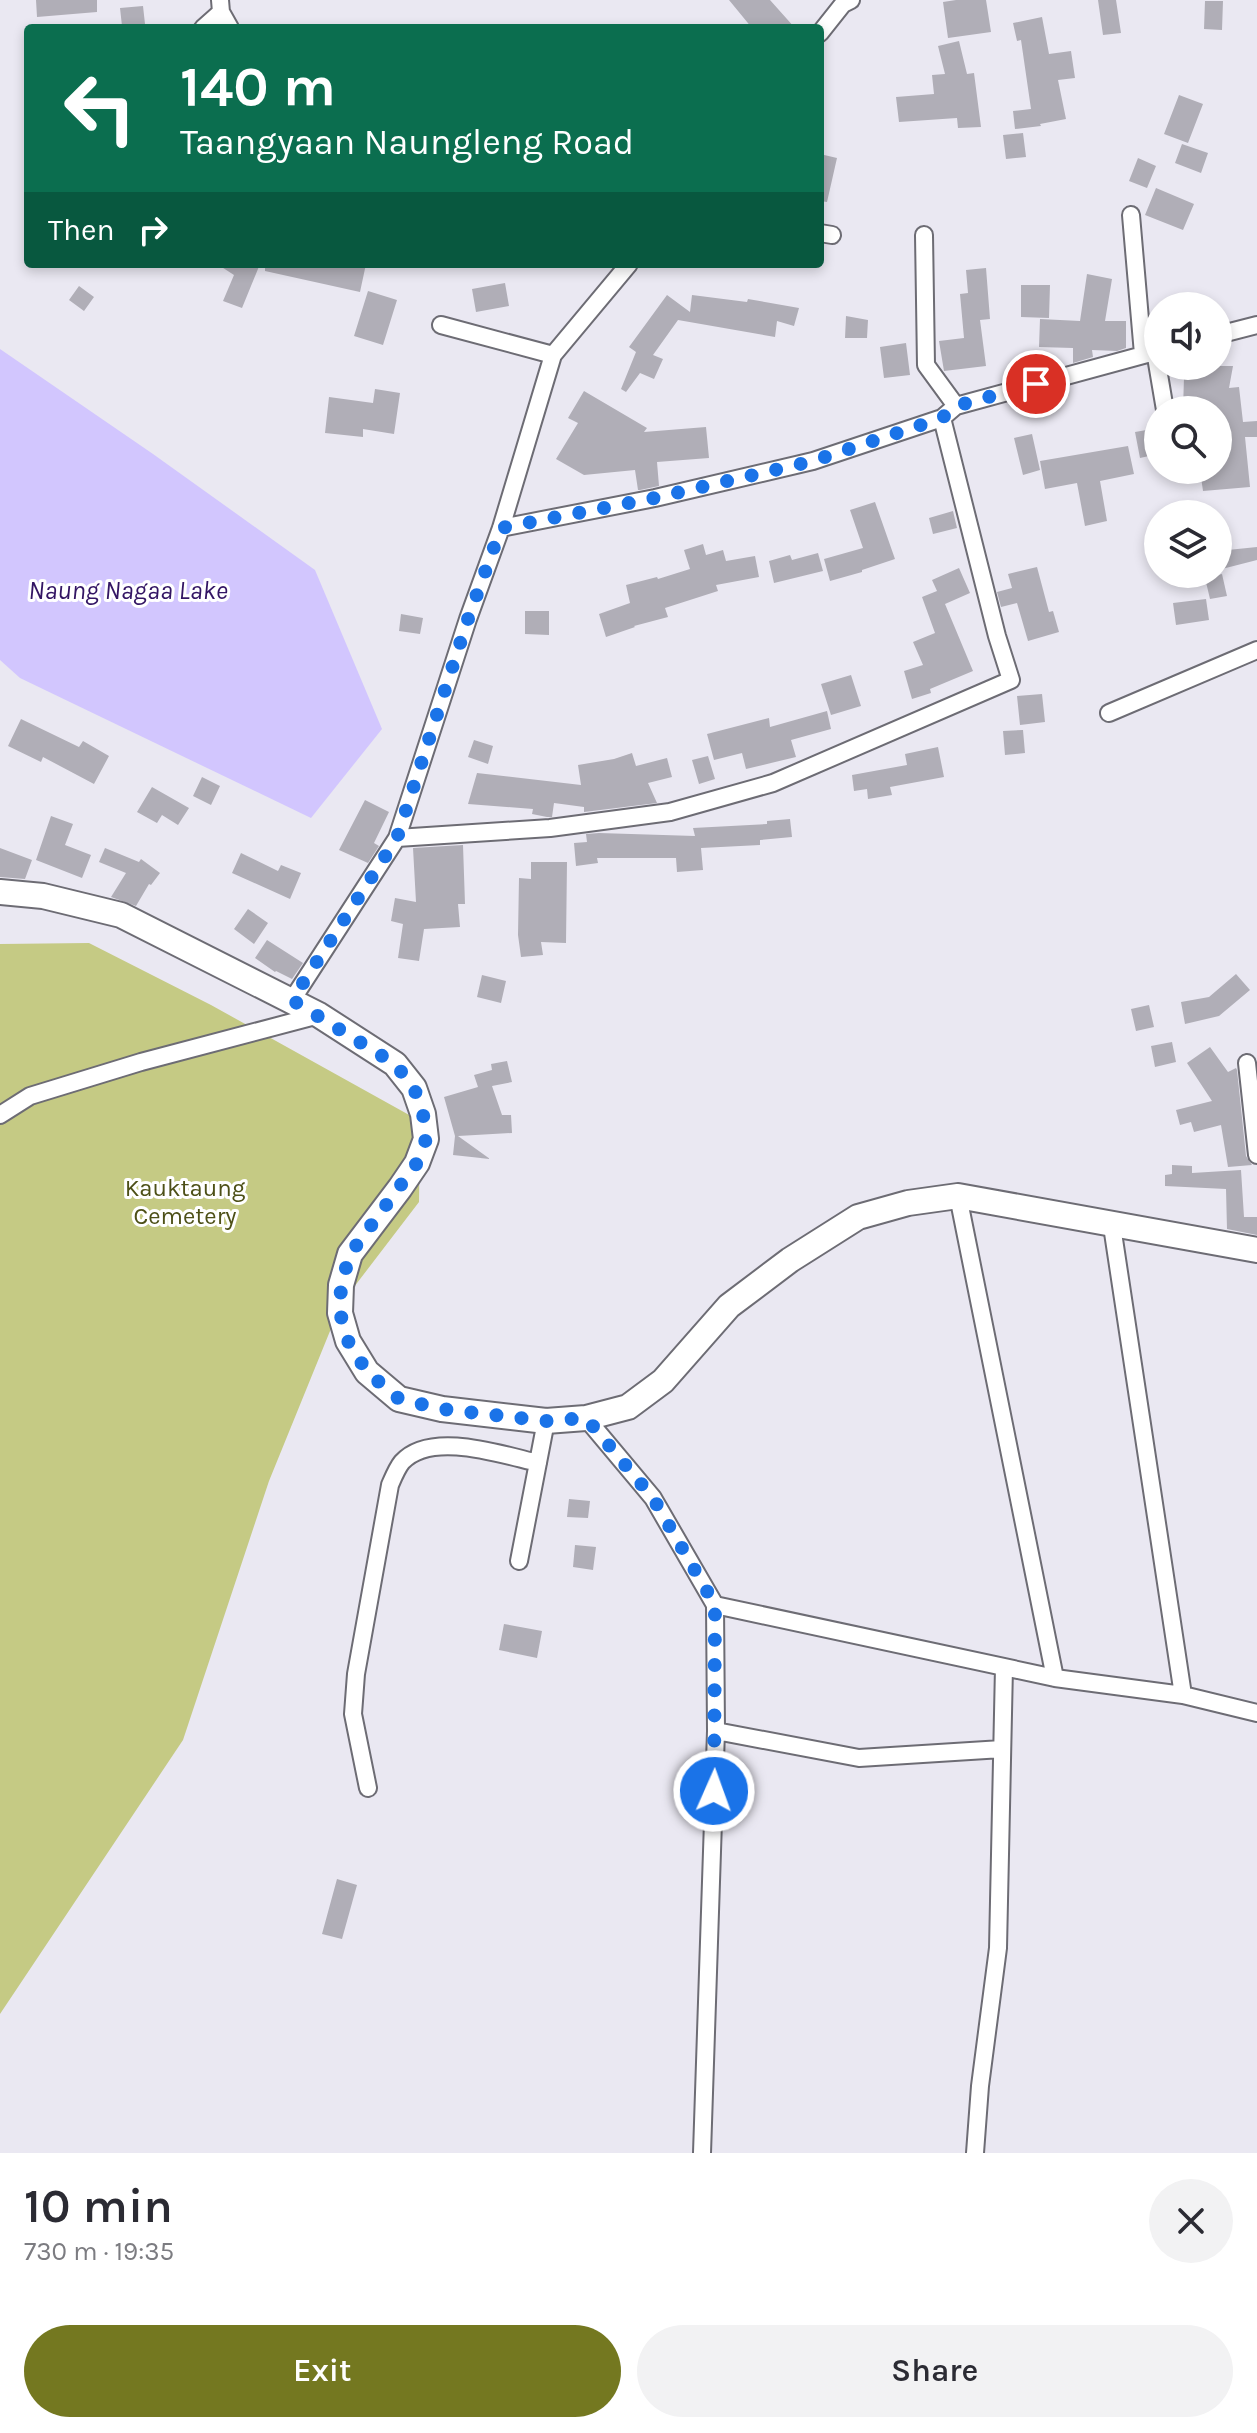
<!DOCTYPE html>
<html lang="en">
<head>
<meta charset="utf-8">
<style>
	:root { --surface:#fff; --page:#f2f2f3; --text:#2b2b33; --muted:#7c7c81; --accent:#747820 }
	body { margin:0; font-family:Karla,sans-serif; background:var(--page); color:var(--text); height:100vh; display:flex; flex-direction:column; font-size:30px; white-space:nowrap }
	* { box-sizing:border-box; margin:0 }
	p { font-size:26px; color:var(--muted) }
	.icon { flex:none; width:44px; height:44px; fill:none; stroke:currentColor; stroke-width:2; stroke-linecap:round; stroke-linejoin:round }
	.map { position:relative; height:2153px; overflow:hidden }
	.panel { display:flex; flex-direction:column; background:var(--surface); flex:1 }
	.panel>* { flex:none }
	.banner { position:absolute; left:24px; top:24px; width:800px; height:244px; border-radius:8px; box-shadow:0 4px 12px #0003; background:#0b6e4f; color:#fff; overflow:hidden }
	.tools { position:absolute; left:1144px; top:292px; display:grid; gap:16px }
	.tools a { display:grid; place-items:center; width:88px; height:88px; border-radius:50%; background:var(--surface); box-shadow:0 4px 12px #0003; font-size:40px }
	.pin { position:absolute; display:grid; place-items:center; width:68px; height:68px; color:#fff; margin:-34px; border:4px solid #fff; border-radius:50%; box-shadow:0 2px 8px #0007 }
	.me { position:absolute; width:88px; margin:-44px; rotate:2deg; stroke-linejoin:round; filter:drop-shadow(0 0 6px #0008) }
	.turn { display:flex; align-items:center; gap:28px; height:168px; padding:0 24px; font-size:36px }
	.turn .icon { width:104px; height:104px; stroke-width:2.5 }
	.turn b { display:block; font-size:56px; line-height:68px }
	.then { display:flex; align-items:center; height:76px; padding:0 24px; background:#0003; gap:16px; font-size:30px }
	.round { display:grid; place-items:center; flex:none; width:84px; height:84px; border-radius:42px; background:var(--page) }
	.headline { display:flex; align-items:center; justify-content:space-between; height:136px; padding:0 24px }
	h1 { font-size:48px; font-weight:600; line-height:60px }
	.button { display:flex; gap:16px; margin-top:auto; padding:16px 24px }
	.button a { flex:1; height:92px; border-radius:48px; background:var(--accent); color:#fff; font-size:32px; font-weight:600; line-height:92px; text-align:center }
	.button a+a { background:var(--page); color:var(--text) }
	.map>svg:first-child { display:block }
	.green { fill:#c5ca84 }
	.water { fill:#d2c6fe }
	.building { fill:#b0aeb7 }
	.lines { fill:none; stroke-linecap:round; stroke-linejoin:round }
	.street-casing { stroke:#6d6c74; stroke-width:20 }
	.secondary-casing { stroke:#6d6c74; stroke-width:28 }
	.street { stroke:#fff; stroke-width:16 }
	.secondary { stroke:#fff; stroke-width:24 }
	.route { stroke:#1a73e8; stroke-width:14; stroke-dasharray:0 25.2 }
	.labels { text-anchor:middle; stroke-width:6; stroke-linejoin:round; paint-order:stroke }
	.park-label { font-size:24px; fill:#4d5017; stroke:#fff }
	.water-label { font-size:26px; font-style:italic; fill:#331564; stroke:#fff }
</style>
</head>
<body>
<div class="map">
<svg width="1257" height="2153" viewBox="0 0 1257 2153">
	<rect width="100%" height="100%" fill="#eae8f2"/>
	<!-- green -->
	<path class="green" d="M 89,943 L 211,1005 L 420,1121 L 419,1202 L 341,1304 L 269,1481 L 183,1740 L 0,2014 L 0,944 Z"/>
	<!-- water -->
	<path class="water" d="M 0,349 L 153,454 L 315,570 L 382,729 L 311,818 L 20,678 L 0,660 Z"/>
	<!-- building -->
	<path class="building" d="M 36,0 L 97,0 L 97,12 L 37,17 Z
		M 729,0 L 770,0 L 795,28 L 752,28 Z
		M 956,0 L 986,0 L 991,32 L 948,38 L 943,2 Z
		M 1098,0 L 1116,0 L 1121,33 L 1103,35 Z
		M 1205,1 L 1223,1 L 1222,30 L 1204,29 Z
		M 143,6 L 145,24 L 122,26 L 120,8 Z
		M 1042,17 L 1049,54 L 1071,51 L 1075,78 L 1058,80 L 1066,119 L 1040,124 L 1041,126 L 1015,129 L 1013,111 L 1031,109 L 1021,40 L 1017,41 L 1013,23 Z
		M 959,41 L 967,74 L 974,73 L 981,127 L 958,128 L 957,118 L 899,122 L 896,97 L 934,94 L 932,75 L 945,74 L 938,46 Z
		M 1179,95 L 1203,104 L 1188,143 L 1164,134 Z
		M 1023,133 L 1026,157 L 1006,159 L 1003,135 Z
		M 1182,144 L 1208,153 L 1201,173 L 1175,163 Z
		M 820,154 L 837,158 L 827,202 L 820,201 Z
		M 1138,158 L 1156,166 L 1147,188 L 1129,181 Z
		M 1156,188 L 1194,204 L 1183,230 L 1145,215 Z
		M 217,264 L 260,264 L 242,308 L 223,301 L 234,275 Z
		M 265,264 L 366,264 L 360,292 L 265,271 Z
		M 986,268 L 990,319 L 980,320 L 986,366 L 944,371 L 939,341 L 964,338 L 960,294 L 968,293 L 966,270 Z
		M 1087,274 L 1112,279 L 1105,321 L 1126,321 L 1126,348 L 1117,351 L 1092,350 L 1093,357 L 1073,363 L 1073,348 L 1039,347 L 1040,319 L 1080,321 Z
		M 505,283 L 509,306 L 476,312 L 472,289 Z
		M 1021,285 L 1050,285 L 1049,318 L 1021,317 Z
		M 79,286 L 94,297 L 84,311 L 69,300 Z
		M 368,291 L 397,300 L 383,345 L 354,336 Z
		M 667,295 L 690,312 L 692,295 L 747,302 L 748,299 L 799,308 L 794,326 L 777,321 L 775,337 L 678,320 L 653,355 L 663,359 L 654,379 L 640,373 L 626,392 L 621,389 L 636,352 L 629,347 Z
		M 846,316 L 868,320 L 867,338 L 845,338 Z
		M 906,343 L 910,375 L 884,378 L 880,347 Z
		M 1201,366 L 1233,366 L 1229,388 L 1239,387 L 1243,422 L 1257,421 L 1257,437 L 1245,437 L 1250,487 L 1203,491 L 1200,470 L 1218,470 L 1218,410 L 1183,410 L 1184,377 L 1199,378 Z
		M 375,389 L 400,393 L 394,434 L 363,429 L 363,437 L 325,433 L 329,397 L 373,403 Z
		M 584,391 L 647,428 L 644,432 L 706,427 L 709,458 L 657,462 L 659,486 L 640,490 L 638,490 L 635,470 L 584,475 L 556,459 L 578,423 L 568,418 Z
		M 1158,428 L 1158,454 L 1140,458 L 1135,432 Z
		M 1032,434 L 1040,470 L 1023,475 L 1014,438 Z
		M 1128,446 L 1134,474 L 1100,481 L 1107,521 L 1085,526 L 1077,483 L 1045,489 L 1040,461 Z
		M 875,502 L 895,559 L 862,570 L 862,572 L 830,581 L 824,559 L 863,548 L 850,510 Z
		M 953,511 L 957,528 L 933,534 L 929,518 Z
		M 703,544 L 706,555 L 723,550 L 726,561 L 755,556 L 759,577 L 716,585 L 718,591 L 665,608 L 668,617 L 634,626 L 635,627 L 606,637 L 599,614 L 630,603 L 626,585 L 657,577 L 658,579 L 690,569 L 684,550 Z
		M 1257,547 L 1257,560 L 1218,570 L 1218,551 Z
		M 818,553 L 823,571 L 774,583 L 769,561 L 790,555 L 792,560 Z
		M 1037,567 L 1049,612 L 1053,611 L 1059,632 L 1028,641 L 1017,603 L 1001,607 L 997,592 L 1012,588 L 1008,574 Z
		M 959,568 L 970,593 L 945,604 L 973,671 L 930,689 L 931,693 L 912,699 L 904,671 L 923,665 L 913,642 L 935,633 L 922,597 L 937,591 L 932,580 Z
		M 1222,574 L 1227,596 L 1210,599 L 1205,578 Z
		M 1206,599 L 1209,620 L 1176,625 L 1173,603 Z
		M 525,611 L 549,611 L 549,635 L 525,634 Z
		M 401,614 L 423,618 L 420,634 L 399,631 Z
		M 851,675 L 861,706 L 831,715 L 821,684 Z
		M 1042,694 L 1045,722 L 1020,725 L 1017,696 Z
		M 827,711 L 831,729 L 791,740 L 796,757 L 746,769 L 742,753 L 714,760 L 707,734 L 769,718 L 770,727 Z
		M 21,719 L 79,747 L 83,741 L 109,756 L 94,784 L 43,757 L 41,762 L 8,746 Z
		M 1023,730 L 1025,753 L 1005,755 L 1003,731 Z
		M 474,740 L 493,746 L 488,764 L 468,757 Z
		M 938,747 L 944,777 L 890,787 L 892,795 L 868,799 L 867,789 L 854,791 L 852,775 L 907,765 L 905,754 Z
		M 632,753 L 636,766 L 667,758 L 672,777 L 648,783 L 657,803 L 584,812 L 584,807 L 554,803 L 552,817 L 547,817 L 532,814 L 533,809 L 468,804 L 477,773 L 581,785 L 578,765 L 614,759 Z
		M 708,756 L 715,779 L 699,784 L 692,760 Z
		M 202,777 L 220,786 L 211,805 L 193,796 Z
		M 152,787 L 189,808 L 178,825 L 162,815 L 157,823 L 137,812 Z
		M 365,800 L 389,812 L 374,843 L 379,846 L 368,863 L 339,850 Z
		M 51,816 L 73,824 L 65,845 L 91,855 L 82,878 L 36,860 Z
		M 790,819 L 792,837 L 760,840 L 760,845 L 701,848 L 703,870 L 677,872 L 676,858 L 597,858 L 598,863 L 576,866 L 574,843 L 587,842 L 586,834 L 599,833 L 695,836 L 693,828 L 767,824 L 767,821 Z
		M 463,845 L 465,904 L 458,904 L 460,927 L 424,929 L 419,961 L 398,958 L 403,924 L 391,921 L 395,898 L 416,902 L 413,848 Z
		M 0,848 L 32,860 L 25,879 L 0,877 Z
		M 105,848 L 139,862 L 141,859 L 160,873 L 151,885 L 149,884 L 136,906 L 111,897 L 126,873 L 99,862 Z
		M 241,853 L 278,871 L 281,865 L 301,873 L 290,899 L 232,873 Z
		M 531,862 L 567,862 L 566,943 L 541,942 L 543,955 L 521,957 L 518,935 L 519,878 L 531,879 Z
		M 248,909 L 268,923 L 254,944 L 234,929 Z
		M 267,940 L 303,963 L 292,979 L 276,971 L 275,972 L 255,958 Z
		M 1236,974 L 1250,990 L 1219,1016 L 1185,1024 L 1181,1002 L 1209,997 Z
		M 482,975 L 506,981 L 501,1003 L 477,997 Z
		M 1149,1005 L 1154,1027 L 1136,1031 L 1131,1009 Z
		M 1172,1042 L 1176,1062 L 1155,1067 L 1151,1046 Z
		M 1210,1047 L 1228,1072 L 1236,1068 L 1237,1070 L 1246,1156 L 1252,1165 L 1228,1167 L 1221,1125 L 1194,1132 L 1191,1122 L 1180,1125 L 1176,1110 L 1212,1101 L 1187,1063 Z
		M 507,1061 L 512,1082 L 492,1086 L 502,1115 L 511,1115 L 512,1133 L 458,1136 L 490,1159 L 453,1155 L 455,1136 L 444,1097 L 478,1087 L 474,1075 L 492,1070 L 491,1064 Z
		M 1172,1165 L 1192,1166 L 1192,1173 L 1241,1170 L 1244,1217 L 1257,1217 L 1257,1235 L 1227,1229 L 1226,1189 L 1165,1186 L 1165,1175 L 1172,1174 Z
		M 569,1499 L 590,1501 L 588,1518 L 567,1517 Z
		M 575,1545 L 596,1547 L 593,1570 L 573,1567 Z
		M 504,1624 L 542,1631 L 537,1658 L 499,1650 Z
		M 337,1879 L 357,1885 L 342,1939 L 322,1934 Z"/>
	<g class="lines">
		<!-- street casing -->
		<g class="street-casing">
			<path id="street" d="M 220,0 L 221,12 L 230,28
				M 203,28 L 221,12
				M 820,33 L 843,4 L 851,0
				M 1131,215 L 1143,354
				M 820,233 L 832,235
				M 924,235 L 926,365 L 956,406
				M 441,325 L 553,355
				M 1218,335 L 1257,325
				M 1155,351 L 1165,410
				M 501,528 L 655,498 L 813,461 L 942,418 L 956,406 L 1158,351
				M 1109,713 L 1257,650
				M 397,838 L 550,828 L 670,812 L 773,783 L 1011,680 L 997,636 L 942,418
				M 292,1000 L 397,838 L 468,619 L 501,528 L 553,355 L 629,264
				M 1247,1063 L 1257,1155
				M 0,1115 L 30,1096 L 141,1062 L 319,1015
				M 958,1196 L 1055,1678
				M 1112,1226 L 1183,1695
				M 586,1418 L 653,1498 L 715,1605 L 716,1731 L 702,2153
				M 519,1561 L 546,1421
				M 715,1605 L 1055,1678 L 1183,1695 L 1257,1713
				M 716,1731 L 859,1758 L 1002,1749
				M 368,1788 L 353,1714 L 356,1674 L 390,1485 C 393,1478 397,1468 402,1462 C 431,1430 503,1455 538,1463
				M 975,2153 L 980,2086 L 998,1948 L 1004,1667"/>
		</g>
		<!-- secondary casing -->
		<g class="secondary-casing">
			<path id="secondary" d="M 0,892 L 43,896 L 121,915 L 319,1015 L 395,1064 L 414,1088 L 423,1114 L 426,1139 L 417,1163 L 400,1188 L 350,1254 L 341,1285 L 340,1313 L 348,1341 L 367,1372 L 399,1399 L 442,1409 L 546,1421 L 586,1418 L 628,1407 L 663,1381 L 729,1306 L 790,1260 L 858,1217 L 908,1203 L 958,1196 L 1257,1250"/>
		</g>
		<!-- street -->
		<use href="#street" class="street"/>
		<!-- secondary -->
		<use href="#secondary" class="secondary"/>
	</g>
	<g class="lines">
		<!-- route -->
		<path class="route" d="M 714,1791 L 715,1605 L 653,1498 L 586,1418 L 546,1421 L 442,1409 L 399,1399 L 367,1372 L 348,1341 L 340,1313 L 341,1285 L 350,1254 L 417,1163 L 426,1139 L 423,1114 L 414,1088 L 395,1064 L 292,1000 L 397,838 L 468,619 L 501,528 L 655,498 L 813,461 L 942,418 L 956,406 L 1036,384"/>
	</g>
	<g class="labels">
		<!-- park labels -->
		<g class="park-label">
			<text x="185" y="1196">Kauktaung<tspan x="185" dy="28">Cemetery</tspan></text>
		</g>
		<!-- water labels -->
		<g class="water-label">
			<text x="128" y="599">Naung Nagaa Lake</text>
		</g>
	</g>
</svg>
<div class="tools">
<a><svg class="icon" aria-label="sound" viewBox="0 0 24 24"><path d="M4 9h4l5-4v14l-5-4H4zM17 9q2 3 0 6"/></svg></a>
<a><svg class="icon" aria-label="search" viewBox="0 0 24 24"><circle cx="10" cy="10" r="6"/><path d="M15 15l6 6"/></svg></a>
<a><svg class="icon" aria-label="layers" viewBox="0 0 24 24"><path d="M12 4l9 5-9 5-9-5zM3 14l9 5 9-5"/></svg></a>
</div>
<div class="pin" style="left:1036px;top:384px;background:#d93025"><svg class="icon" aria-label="arrive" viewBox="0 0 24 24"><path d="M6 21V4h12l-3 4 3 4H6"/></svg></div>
<svg class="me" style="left:714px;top:1791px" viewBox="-20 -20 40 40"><circle r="17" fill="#1a73e8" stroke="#fff" stroke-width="3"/><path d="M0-11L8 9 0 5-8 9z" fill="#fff"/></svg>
<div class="banner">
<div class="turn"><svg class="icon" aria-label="left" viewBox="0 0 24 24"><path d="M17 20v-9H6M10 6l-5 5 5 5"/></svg><div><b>140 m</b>Taangyaan Naungleng Road</div></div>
<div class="then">Then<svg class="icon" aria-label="right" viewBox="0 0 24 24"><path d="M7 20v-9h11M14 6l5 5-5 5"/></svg></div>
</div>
</div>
<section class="panel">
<div class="headline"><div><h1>10 min</h1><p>730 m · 19:35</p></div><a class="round"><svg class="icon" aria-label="close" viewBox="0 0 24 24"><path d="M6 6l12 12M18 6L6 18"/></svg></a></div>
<div class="button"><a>Exit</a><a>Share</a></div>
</section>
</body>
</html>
